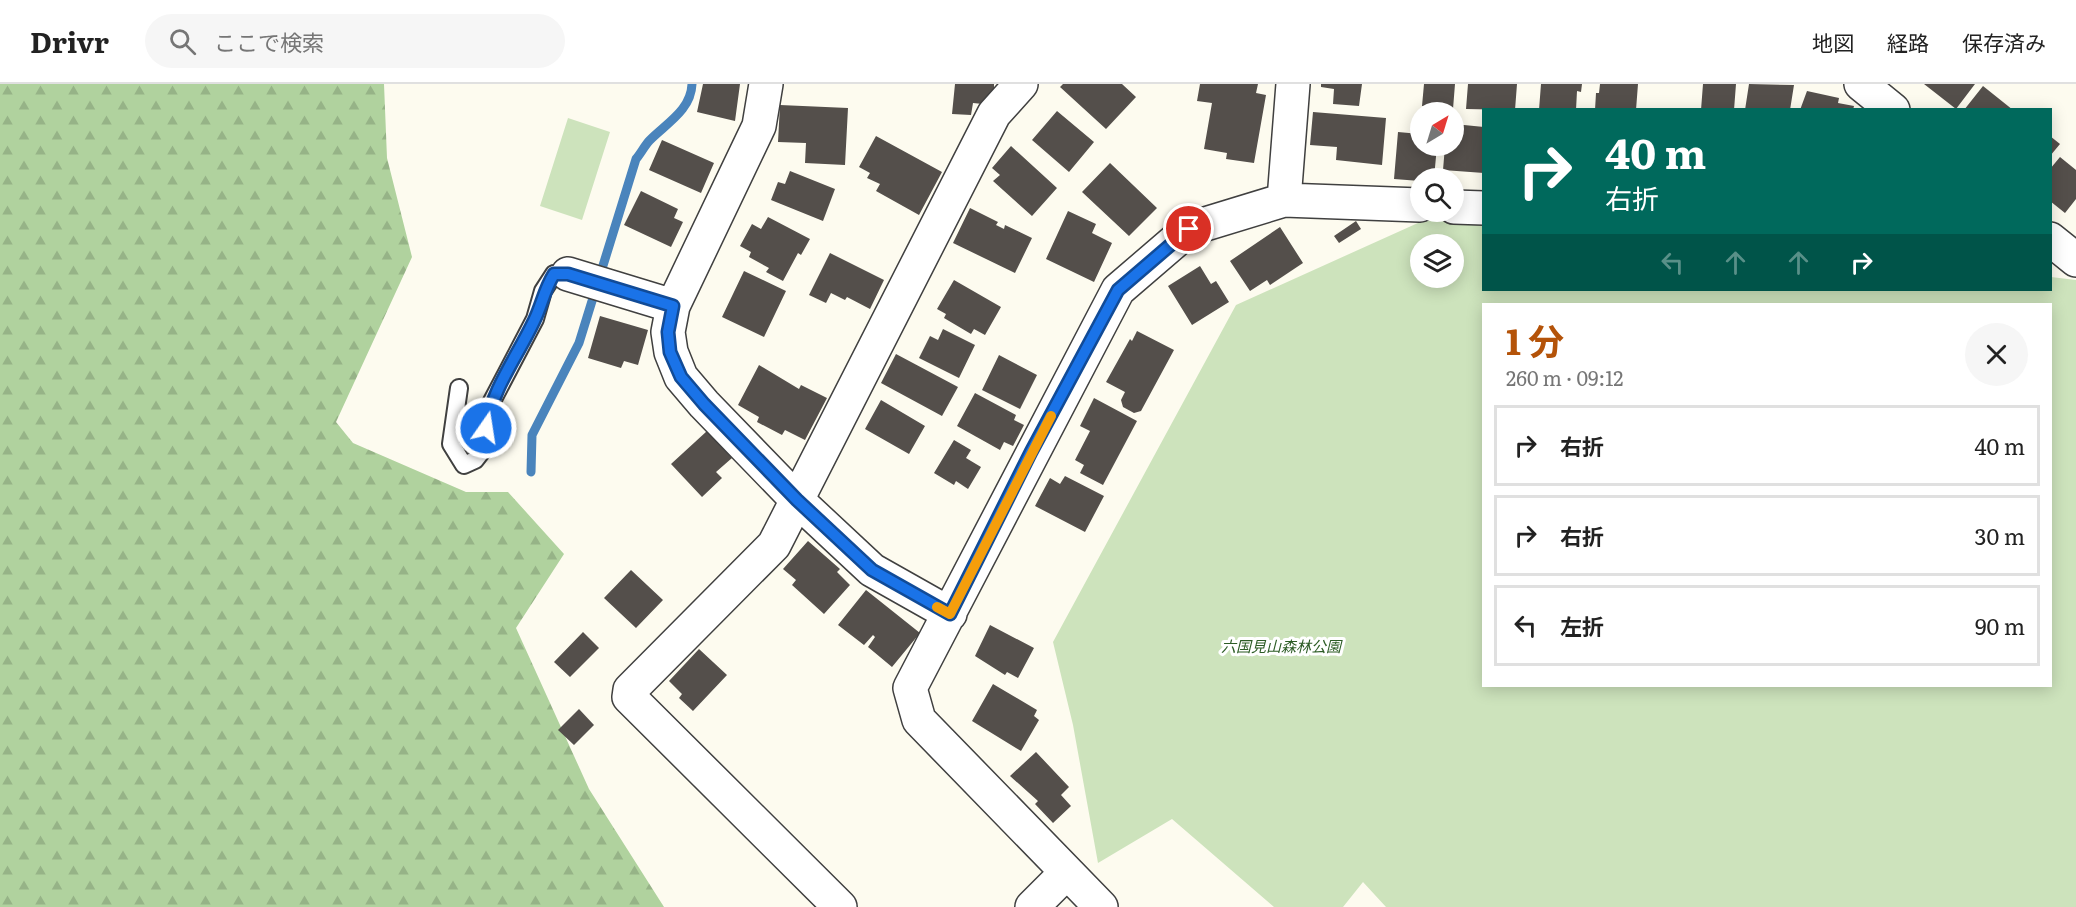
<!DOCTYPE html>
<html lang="ja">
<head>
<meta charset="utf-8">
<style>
	:root { --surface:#fff; --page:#f6f6f6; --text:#222; --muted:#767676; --line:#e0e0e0; --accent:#b45309 }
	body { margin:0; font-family:Literata,"Noto Sans JP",serif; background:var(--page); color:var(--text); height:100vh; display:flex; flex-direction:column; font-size:22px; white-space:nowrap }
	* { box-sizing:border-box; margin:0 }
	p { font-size:20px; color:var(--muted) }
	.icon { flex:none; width:33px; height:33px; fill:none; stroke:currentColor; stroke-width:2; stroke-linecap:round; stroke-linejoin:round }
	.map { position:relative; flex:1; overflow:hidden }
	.panel { position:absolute; left:1482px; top:219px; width:570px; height:384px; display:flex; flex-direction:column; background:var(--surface); border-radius:0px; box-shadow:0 3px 15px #0003 }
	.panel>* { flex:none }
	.banner { position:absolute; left:1482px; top:24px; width:570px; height:183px; border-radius:0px; box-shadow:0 3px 15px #0003; background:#00695c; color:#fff; overflow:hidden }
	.needle { width:39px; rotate:38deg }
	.buttons { position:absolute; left:1410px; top:18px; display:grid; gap:12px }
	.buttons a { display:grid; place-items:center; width:54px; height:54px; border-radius:50%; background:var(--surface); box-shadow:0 3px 15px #0003; font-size:30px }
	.pin { position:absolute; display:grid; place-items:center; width:51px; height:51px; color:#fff; margin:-26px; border:3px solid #fff; border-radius:50%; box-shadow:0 2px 6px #0007 }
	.me { position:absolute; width:66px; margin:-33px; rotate:13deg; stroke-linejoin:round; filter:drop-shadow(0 0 4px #0008) }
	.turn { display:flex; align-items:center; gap:21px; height:126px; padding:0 24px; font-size:27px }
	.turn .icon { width:78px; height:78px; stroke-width:2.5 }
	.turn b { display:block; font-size:42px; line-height:51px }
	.lanes { display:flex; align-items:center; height:57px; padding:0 24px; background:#0003; justify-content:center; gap:30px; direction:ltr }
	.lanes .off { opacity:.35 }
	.round { display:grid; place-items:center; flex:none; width:63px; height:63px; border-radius:32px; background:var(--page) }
	.headline { display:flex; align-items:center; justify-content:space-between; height:102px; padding:0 24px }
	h1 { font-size:36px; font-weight:700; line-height:45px; color:var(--accent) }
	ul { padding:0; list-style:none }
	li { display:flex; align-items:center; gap:18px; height:81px; margin:0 12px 9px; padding:0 12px; border:3px solid var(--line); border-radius:0px }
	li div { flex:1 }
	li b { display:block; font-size:22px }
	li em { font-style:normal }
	header { display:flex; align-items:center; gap:36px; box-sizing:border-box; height:84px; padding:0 30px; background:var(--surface); border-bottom:2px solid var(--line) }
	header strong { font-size:28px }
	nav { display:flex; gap:33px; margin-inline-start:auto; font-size:21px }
	.search { width:420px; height:54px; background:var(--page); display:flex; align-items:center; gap:15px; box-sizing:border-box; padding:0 21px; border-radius:33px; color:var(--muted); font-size:22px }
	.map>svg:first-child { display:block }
	.forest { fill:url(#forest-firs) }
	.park { fill:#cde3bc; fill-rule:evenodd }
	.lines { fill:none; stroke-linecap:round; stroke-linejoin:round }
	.stream { stroke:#4a84bc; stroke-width:9 }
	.building { fill:#544f4b }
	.service-casing { stroke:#404040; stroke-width:20 }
	.minor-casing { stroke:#404040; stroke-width:36 }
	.service { stroke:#fff; stroke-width:16 }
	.minor { stroke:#fff; stroke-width:33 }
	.route-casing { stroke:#114b97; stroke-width:15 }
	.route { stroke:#1a73e8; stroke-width:10 }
	.slow { stroke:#f59e0b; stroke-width:10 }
	.labels { text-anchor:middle; stroke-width:6; stroke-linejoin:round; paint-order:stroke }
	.park-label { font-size:15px; font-style:italic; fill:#2c5c25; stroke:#fff }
</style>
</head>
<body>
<header>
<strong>Drivr</strong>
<div class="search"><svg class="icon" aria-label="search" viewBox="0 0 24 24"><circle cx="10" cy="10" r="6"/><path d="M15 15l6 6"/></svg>ここで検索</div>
<nav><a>地図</a><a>経路</a><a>保存済み</a></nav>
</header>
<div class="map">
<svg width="2076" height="823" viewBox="0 0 2076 823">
	<defs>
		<pattern id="forest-firs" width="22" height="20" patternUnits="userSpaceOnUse" patternTransform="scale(1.5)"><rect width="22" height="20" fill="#b0d29e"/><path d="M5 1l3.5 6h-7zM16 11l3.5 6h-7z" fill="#96b387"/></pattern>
	</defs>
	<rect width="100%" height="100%" fill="#fdfbef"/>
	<!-- forest -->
	<path class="forest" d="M 0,0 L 384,0 L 387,74 L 412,173 L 336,338 L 353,359 L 466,408 L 508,408 L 564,470 L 516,544 L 589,705 L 664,823 L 0,823 Z"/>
	<!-- park -->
	<path class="park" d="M 568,34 L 610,48 L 582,136 L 540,122 Z
		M 1429,134 L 1483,140 L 1484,206 L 2050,206 L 2051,193 L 2076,196 L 2076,823 L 1386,823 L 1363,798 L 1343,823 L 1274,823 L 1172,735 L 1098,779 L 1073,641 L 1053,558 L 1236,221 ZM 1420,160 L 1454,160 L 1454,194 L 1420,194 ZM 1484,220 L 2050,220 L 2050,602 L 1484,602 Z"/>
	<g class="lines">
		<!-- stream -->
		<path class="stream" d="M 531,388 L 532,351 L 579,259 L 636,75 C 641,69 645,61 650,56 C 667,39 691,26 692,0"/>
	</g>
	<!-- building -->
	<path class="building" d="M 703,0 L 740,0 L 735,37 L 697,28 Z
		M 955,0 L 994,0 L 994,6 L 983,20 L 973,19 L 971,31 L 952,30 Z
		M 1063,0 L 1122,0 L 1136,13 L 1106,45 L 1060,3 Z
		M 1200,0 L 1258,0 L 1256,9 L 1266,11 L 1254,79 L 1226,75 L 1227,69 L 1204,65 L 1212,19 L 1197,17 Z
		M 1321,0 L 1362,0 L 1359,22 L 1333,20 L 1334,5 L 1321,3 Z
		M 1424,0 L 1455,0 L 1453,25 L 1422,22 Z
		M 1468,0 L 1517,0 L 1515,26 L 1466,25 Z
		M 1541,0 L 1582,0 L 1581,8 L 1577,7 L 1576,26 L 1539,26 Z
		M 1600,0 L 1638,0 L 1636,26 L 1595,26 L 1596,9 L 1599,9 Z
		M 1703,0 L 1736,0 L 1734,26 L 1701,26 Z
		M 1749,0 L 1794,1 L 1790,26 L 1745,26 Z
		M 1924,0 L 1975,0 L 1956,25 Z
		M 1983,2 L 2013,26 L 1964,26 Z
		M 1807,7 L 1839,14 L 1838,19 L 1854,22 L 1853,26 L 1800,26 Z
		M 780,21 L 848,24 L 845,81 L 805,79 L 806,59 L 778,58 Z
		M 1057,27 L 1094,58 L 1069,88 L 1032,56 Z
		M 1313,28 L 1386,34 L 1382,81 L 1336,76 L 1337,63 L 1310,61 Z
		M 1454,40 L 1484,43 L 1484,89 L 1443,86 L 1445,62 L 1454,62 Z
		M 1398,48 L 1420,50 L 1420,62 L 1437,62 L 1434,94 L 1420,94 L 1420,97 L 1394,95 Z
		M 876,52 L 942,88 L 919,131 L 876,107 L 880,100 L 867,94 L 870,89 L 859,83 Z
		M 2050,52 L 2060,60 L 2050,72 Z
		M 662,56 L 714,79 L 701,109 L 649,86 Z
		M 1011,62 L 1057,104 L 1032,132 L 993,97 L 1000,91 L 992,84 Z
		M 2060,73 L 2076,86 L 2076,115 L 2065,129 L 2050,117 L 2050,85 Z
		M 1110,79 L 1157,124 L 1129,152 L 1082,108 Z
		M 790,87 L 835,105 L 823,137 L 771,116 L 778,98 L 785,100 Z
		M 641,107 L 678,125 L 674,134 L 683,138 L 671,163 L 624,141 Z
		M 970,124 L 998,138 L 996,141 L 1004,145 L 1005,141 L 1032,154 L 1015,189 L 953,159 Z
		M 1068,127 L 1096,140 L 1092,149 L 1112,159 L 1094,198 L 1046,175 Z
		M 768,133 L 810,155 L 801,171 L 798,169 L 783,197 L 766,188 L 769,184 L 749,173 L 751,168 L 740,162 L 752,140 L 761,145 Z
		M 1356,137 L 1361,145 L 1339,159 L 1334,152 Z
		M 1280,143 L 1303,179 L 1270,201 L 1267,196 L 1250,207 L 1230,177 Z
		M 830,169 L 884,196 L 870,225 L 847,213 L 845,216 L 831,209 L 826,219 L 809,211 Z
		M 1200,182 L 1211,200 L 1216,197 L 1229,218 L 1192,241 L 1168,202 Z
		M 744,187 L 786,207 L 764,253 L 722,233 Z
		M 954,196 L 1001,223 L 985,251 L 974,245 L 971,250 L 944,234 L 946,230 L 937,225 Z
		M 600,232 L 648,246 L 638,281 L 624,277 L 621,284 L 588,274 Z
		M 943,245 L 975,261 L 959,294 L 919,274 L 930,252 L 938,256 Z
		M 1137,247 L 1174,266 L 1141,327 L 1134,329 L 1123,323 L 1121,316 L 1125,308 L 1106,298 L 1130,255 L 1132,257 Z
		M 896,270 L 958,303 L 942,332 L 881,299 Z
		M 999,271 L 1037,291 L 1020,325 L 982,306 Z
		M 759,281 L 799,305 L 801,301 L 827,314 L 805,356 L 785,346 L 782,351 L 757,338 L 759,333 L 738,321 Z
		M 975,309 L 1016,331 L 1014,336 L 1024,341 L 1013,362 L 1004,358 L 1000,366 L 957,342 Z
		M 1094,314 L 1137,337 L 1103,401 L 1080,389 L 1084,381 L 1075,376 L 1090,347 L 1080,342 Z
		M 881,316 L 925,342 L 909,370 L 865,345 Z
		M 707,347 L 732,374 L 716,388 L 722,394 L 702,413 L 671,380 Z
		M 954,356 L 971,366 L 966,374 L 981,383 L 968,405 L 956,397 L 954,401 L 934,389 Z
		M 1065,392 L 1104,412 L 1085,448 L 1035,422 L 1050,394 L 1060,400 Z
		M 808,457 L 840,485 L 837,488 L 850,501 L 824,530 L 792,501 L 796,496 L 783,485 Z
		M 631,486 L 663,516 L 636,544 L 604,514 Z
		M 866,506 L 920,549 L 892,583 L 868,563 L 875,553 L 873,551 L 864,561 L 838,541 Z
		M 990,541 L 1034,564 L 1018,594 L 1007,588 L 1005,591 L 975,572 Z
		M 583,548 L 599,564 L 570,593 L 554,578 Z
		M 699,565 L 727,591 L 693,627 L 679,614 L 682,610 L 669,597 Z
		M 993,600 L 1037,626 L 1034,632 L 1039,636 L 1021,667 L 972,637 Z
		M 579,625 L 594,641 L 574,661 L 558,646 Z
		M 1036,668 L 1069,703 L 1061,711 L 1071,722 L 1053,739 L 1035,720 L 1038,717 L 1010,692 Z"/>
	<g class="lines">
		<!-- service casing -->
		<g class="service-casing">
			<path id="service" d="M 459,304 L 451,360 L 464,381 L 475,376 L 482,367 L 490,321 L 535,235 L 543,207 L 554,190 L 568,190"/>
		</g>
		<!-- minor casing -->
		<g class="minor-casing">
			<path id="minor" d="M 766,0 L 759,42 L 673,222 L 668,248 L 671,268 L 681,293 L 704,320 L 797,416 L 872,486 L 950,530
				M 1861,0 L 1893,26
				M 1284,116 L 1293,0
				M 1454,123 L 1484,124
				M 2050,155 L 2076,176
				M 568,190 L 673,222
				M 840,823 L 629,613 L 630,606 L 774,461 L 994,30 L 1021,0
				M 1032,823 L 1066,789
				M 1101,823 L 919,636 L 910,604 L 1118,206 L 1189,145 L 1284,116 L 1420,121"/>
		</g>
		<!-- service -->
		<use href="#service" class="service"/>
		<!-- minor -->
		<use href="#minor" class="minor"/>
	</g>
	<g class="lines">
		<!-- route casing -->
		<g class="route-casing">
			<path id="route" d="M 486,344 C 492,305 517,273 534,237 C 542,221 544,206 554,190 L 568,190 L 673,222 L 668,248 L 670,268 L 681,293 L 704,320 L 797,416 L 872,486 L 950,530 L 1031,368 L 1118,206 L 1189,145"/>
		</g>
		<!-- route -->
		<use href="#route" class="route"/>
		<!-- slow -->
		<path class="slow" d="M 937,523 L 950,530 L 1051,332"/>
	</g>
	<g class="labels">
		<!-- park labels -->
		<g class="park-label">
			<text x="1281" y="568">六国見山森林公園</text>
		</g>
	</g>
</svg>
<div class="buttons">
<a><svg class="needle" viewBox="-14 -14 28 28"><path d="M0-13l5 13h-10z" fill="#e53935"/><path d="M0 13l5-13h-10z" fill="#767676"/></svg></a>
<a><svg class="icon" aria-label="search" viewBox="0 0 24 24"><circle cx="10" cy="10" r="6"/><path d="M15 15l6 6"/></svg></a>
<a><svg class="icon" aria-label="layers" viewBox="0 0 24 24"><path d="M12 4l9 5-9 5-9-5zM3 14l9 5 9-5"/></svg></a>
</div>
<div class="pin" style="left:1189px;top:145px;background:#d93025"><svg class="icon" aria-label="arrive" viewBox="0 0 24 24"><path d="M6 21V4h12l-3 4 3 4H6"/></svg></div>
<svg class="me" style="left:486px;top:344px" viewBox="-20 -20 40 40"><circle r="17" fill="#1a73e8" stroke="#fff" stroke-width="3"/><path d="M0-11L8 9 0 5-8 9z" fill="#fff"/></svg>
<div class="banner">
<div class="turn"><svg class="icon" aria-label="right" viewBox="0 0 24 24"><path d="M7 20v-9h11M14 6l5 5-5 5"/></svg><div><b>40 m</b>右折</div></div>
<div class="lanes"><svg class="icon off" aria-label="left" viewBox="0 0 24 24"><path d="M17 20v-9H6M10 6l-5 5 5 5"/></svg><svg class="icon off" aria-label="ahead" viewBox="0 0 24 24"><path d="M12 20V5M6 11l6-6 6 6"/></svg><svg class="icon off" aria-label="ahead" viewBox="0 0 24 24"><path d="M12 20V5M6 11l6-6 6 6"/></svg><svg class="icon" aria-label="right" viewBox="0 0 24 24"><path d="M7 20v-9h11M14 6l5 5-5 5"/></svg></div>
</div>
<section class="panel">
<div class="headline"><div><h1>1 分</h1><p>260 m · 09:12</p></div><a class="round"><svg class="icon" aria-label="close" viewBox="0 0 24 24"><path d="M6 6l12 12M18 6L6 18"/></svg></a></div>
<ul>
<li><svg class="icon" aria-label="right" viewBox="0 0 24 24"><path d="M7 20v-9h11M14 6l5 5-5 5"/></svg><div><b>右折</b></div><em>40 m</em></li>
<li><svg class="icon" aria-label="right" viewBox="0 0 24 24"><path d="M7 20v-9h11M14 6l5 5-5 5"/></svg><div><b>右折</b></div><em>30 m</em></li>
<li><svg class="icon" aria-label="left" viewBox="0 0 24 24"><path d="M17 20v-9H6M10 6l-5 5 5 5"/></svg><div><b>左折</b></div><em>90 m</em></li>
</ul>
</section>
</div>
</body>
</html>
